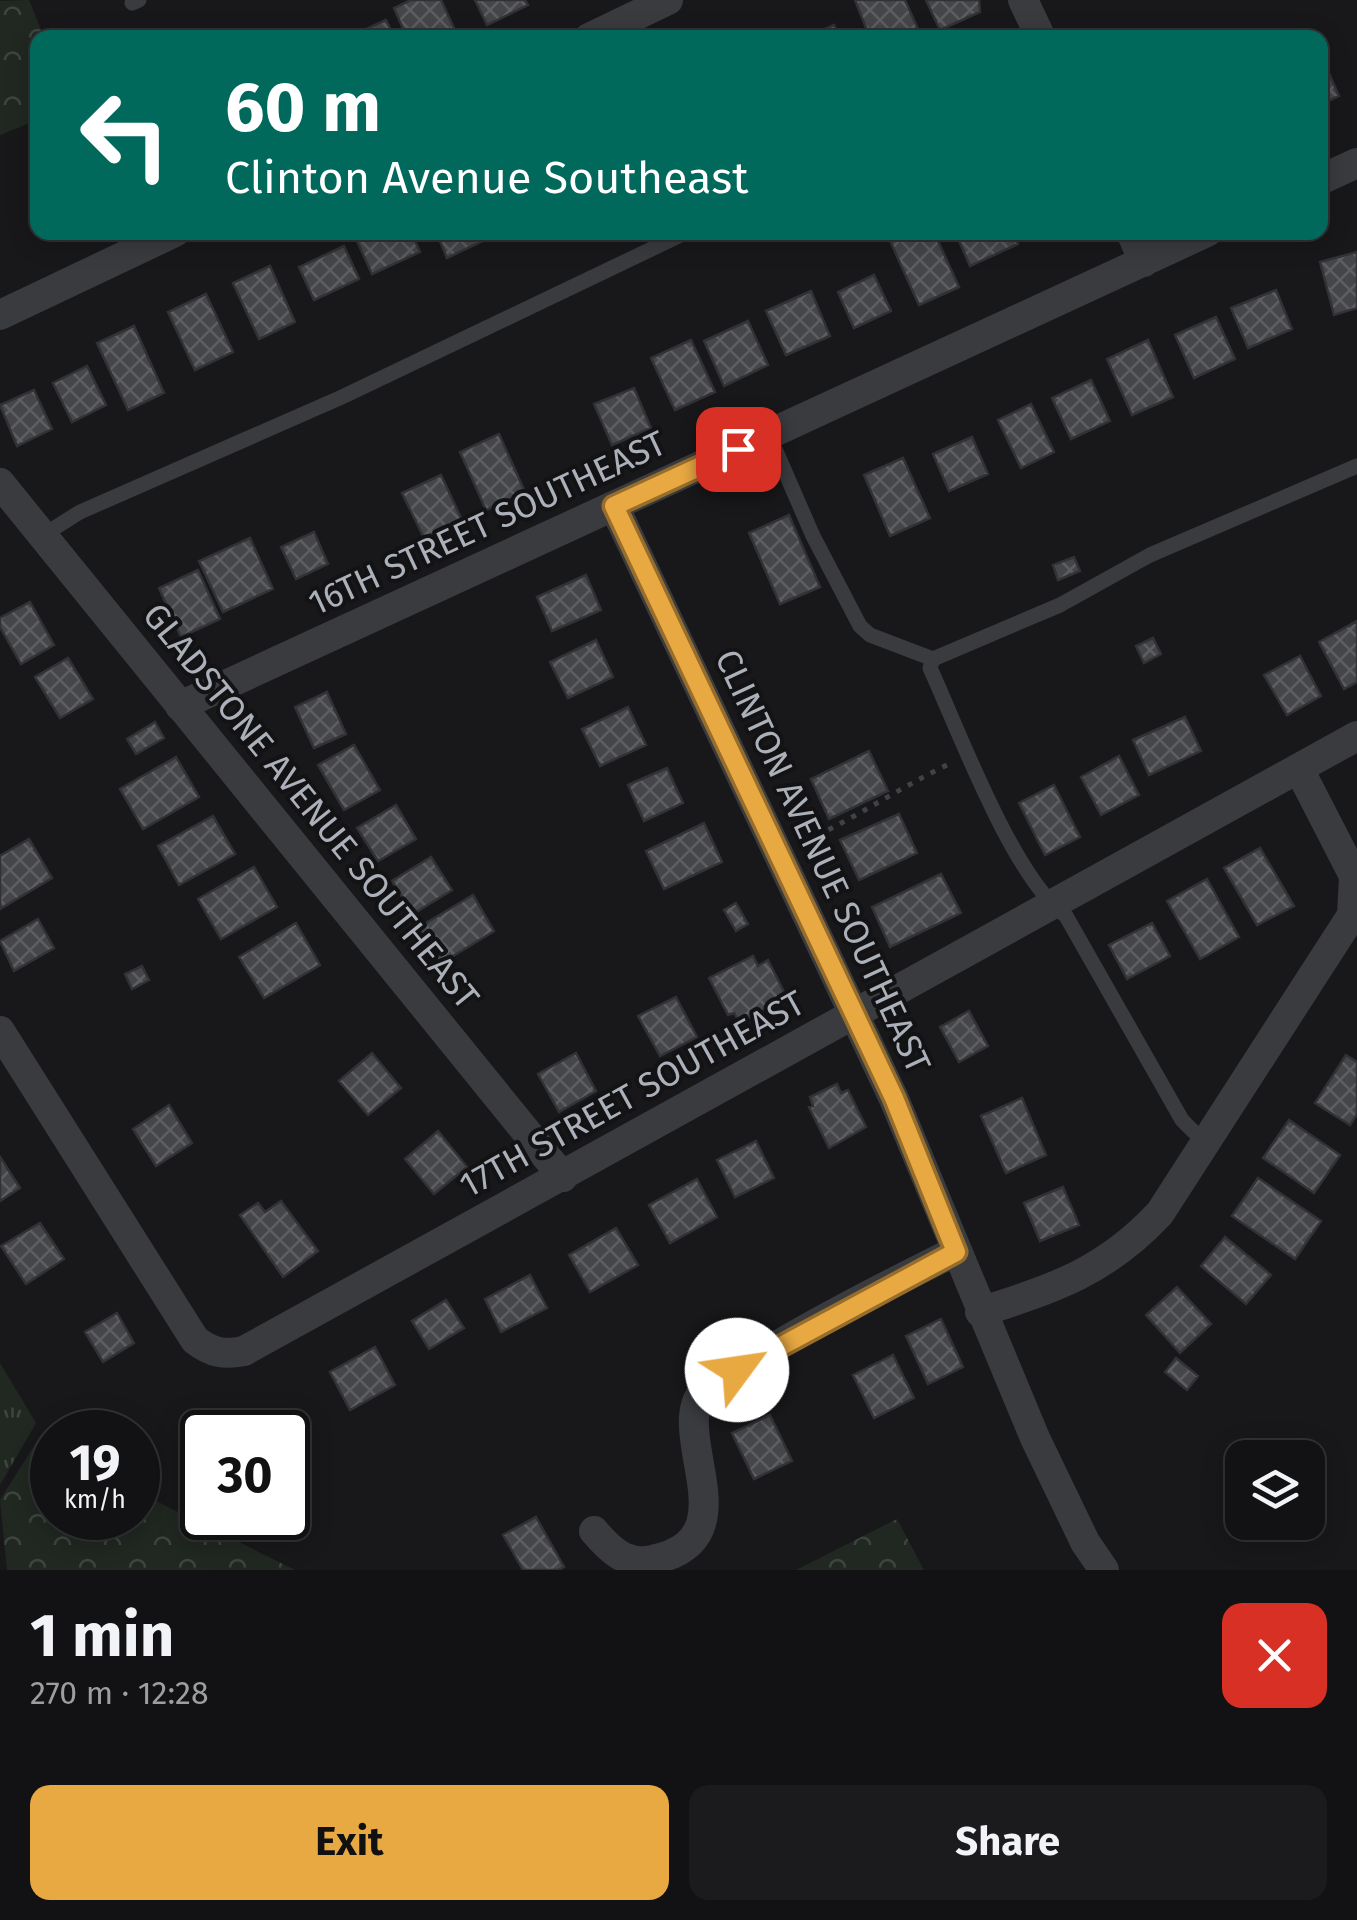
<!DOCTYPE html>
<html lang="en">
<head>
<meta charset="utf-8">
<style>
	:root { --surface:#121214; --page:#1b1b1d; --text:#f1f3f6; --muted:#9c9ea0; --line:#313234; --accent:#e8a842 }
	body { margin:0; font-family:"Fira Sans",sans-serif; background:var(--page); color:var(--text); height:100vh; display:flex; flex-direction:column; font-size:38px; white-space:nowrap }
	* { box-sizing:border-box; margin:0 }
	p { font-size:32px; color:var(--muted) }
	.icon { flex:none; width:55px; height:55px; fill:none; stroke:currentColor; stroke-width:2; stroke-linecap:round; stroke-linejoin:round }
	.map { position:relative; height:1570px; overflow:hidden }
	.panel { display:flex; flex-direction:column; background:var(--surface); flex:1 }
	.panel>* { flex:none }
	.banner { position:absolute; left:30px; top:30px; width:1298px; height:210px; border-radius:20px; box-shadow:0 5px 25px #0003,0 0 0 2px var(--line); background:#00695c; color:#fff; overflow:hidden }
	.fabs { position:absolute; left:1225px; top:1440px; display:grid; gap:20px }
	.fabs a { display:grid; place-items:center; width:100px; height:100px; border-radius:20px; background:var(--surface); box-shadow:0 5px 25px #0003,0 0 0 2px var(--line); font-size:50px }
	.speed { position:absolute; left:30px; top:1410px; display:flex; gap:20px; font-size:50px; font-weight:700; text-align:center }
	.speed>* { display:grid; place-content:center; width:130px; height:130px; border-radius:50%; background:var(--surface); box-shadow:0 5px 25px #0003,0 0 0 2px var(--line); line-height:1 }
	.speed small { font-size:25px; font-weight:400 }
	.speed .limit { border:5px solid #111; border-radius:15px; background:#fff; color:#111 }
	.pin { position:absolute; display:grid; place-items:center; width:85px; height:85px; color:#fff; margin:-42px; border-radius:20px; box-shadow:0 5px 15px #0006 }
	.me { position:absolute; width:110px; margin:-55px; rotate:59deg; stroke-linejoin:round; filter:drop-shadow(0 0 8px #0008) }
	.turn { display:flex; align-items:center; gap:35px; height:210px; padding:0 30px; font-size:45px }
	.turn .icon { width:130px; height:130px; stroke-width:2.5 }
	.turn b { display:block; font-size:70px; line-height:85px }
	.round { display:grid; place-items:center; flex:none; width:105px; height:105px; border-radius:20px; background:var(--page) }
	.head { display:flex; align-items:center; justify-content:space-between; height:170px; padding:0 30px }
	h1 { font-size:60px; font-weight:700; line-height:75px }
	.action { display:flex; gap:20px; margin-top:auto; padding:20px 30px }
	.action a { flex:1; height:115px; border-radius:20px; background:var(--accent); color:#111; font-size:40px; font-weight:700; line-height:115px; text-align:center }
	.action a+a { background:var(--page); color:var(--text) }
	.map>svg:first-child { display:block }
	.grass { fill:url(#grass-tufts) }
	.forest { fill:url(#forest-crowns) }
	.building { fill:url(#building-cross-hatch); stroke:#323236; stroke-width:2.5 }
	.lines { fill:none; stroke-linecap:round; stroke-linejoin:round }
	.path { stroke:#3f4246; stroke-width:5; stroke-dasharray:5 8; stroke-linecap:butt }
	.lane { stroke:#393b3f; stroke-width:15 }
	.street { stroke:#393b3f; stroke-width:30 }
	.route-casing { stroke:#976d2b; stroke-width:25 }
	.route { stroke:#e8a842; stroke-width:18 }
	.labels { text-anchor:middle; stroke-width:8; stroke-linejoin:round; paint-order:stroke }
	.street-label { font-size:35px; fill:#abb0b9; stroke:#131315 }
</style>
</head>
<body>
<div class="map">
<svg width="1357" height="1570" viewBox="0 0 1357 1570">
	<defs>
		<pattern id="grass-tufts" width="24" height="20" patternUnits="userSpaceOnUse" patternTransform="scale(2.5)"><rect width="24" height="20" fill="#202821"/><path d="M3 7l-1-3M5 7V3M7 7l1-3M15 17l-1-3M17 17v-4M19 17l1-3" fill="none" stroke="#3e453f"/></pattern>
		<pattern id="forest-crowns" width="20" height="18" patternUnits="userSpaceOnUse" patternTransform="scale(2.5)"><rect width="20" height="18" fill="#202821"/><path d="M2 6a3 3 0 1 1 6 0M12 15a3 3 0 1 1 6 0" fill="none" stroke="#3e453f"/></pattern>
		<pattern id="building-cross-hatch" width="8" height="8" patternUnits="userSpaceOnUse" patternTransform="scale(2.5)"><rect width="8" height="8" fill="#45464a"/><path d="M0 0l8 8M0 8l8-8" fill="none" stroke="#5d5e62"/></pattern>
	</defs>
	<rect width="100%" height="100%" fill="#18181a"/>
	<!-- grass -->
	<path class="grass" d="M 0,1363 L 36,1423 L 0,1485 Z"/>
	<!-- forest -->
	<path class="forest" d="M 29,0 L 44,37 L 38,38 L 37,120 L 0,135 L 0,1 Z
		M 42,1433 L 52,1440 L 52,1518 L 138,1518 L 138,1492 L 295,1570 L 7,1570 L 0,1500 Z
		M 897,1519 L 924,1570 L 796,1570 Z"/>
	<!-- building -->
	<path class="building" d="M 411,0 L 441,0 L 454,28 L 434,38 L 407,38 L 394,8 Z
		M 475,0 L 525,0 L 528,5 L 487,25 Z
		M 855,0 L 905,0 L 922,38 L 870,38 Z
		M 926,0 L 979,0 L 980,12 L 940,30 Z
		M 386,20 L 395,38 L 347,38 Z
		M 834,25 L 840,38 L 805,38 Z
		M 1320,53 L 1339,96 L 1320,105 Z
		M 374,232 L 411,232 L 420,252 L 372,274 L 357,241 Z
		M 436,232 L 483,232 L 487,239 L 447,258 Z
		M 886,232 L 934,232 L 959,287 L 919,305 Z
		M 955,232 L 1013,232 L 1018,244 L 970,266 Z
		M 344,246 L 359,279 L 314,300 L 299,267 Z
		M 1357,252 L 1357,308 L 1334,315 L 1320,262 Z
		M 270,266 L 295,322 L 259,339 L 233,283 Z
		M 874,275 L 891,311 L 854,328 L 838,292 Z
		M 1276,290 L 1292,329 L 1248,348 L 1231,308 Z
		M 811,291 L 830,336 L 786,355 L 766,311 Z
		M 206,294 L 233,352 L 195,370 L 168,312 Z
		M 1216,317 L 1235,359 L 1194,378 L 1175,335 Z
		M 748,321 L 768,365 L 724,386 L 704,341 Z
		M 134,326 L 164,393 L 128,410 L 97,343 Z
		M 691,340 L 715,392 L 675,410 L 651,358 Z
		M 1148,340 L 1173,397 L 1132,415 L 1107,359 Z
		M 87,366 L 106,405 L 72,422 L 53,383 Z
		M 1091,380 L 1110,421 L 1071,439 L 1052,398 Z
		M 634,388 L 651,428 L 612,445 L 594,404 Z
		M 34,390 L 52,429 L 17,446 L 0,405 Z
		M 1031,404 L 1054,452 L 1021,468 L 998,420 Z
		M 499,434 L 525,492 L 486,510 L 460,452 Z
		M 972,437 L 988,474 L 949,491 L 933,454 Z
		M 903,458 L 930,518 L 890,536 L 864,475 Z
		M 441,475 L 462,520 L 424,538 L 402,493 Z
		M 789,515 L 820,587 L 780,604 L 749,533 Z
		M 314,532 L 328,564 L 296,579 L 281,547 Z
		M 250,538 L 273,589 L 223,612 L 199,561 Z
		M 1074,557 L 1080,571 L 1058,580 L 1053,565 Z
		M 198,570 L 220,619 L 181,637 L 159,588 Z
		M 586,575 L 601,610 L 552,631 L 537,597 Z
		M 30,602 L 54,645 L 21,664 L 0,627 L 0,618 Z
		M 1357,621 L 1357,682 L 1344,689 L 1319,642 Z
		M 1153,638 L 1161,654 L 1144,663 L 1136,646 Z
		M 596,640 L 613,677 L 568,698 L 550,662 Z
		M 1300,656 L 1321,696 L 1287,715 L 1264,675 Z
		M 68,658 L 93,699 L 60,718 L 35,677 Z
		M 327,692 L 346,734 L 314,748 L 295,707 Z
		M 628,707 L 646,745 L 600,766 L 582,729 Z
		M 1185,717 L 1201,751 L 1149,775 L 1133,740 Z
		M 155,722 L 164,738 L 136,754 L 127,739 Z
		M 354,745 L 380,790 L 344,810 L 318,765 Z
		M 869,751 L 888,791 L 829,819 L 811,779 Z
		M 1119,756 L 1139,795 L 1101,815 L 1081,777 Z
		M 176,757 L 199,797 L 143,829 L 120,789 Z
		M 667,768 L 683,803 L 644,821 L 628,785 Z
		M 1054,785 L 1080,837 L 1045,855 L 1019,803 Z
		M 396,805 L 416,839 L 378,861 L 357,828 Z
		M 899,814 L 917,853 L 859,880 L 840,840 Z
		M 213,816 L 235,854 L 179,885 L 158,846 Z
		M 704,823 L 722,862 L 664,889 L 646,851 Z
		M 29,839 L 52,878 L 0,909 L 0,856 Z
		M 1260,848 L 1294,906 L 1257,925 L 1224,868 Z
		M 431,857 L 452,890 L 413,914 L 392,881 Z
		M 254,867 L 277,907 L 221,939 L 198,899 Z
		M 941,874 L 961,913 L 890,947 L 872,907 Z
		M 1207,879 L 1239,937 L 1200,959 L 1167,901 Z
		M 473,895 L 494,931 L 440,964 L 418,928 Z
		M 736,903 L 748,924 L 736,931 L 724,910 Z
		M 38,919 L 54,948 L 14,971 L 0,941 Z
		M 296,923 L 320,965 L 264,998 L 239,957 Z
		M 1152,923 L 1170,956 L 1127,979 L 1109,945 Z
		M 753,956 L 758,966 L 768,960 L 787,998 L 740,1023 L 734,1013 L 728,1015 L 709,978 Z
		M 142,966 L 149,980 L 132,989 L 125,974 Z
		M 676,997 L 697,1037 L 660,1056 L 638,1016 Z
		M 969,1011 L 988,1046 L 959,1062 L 940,1027 Z
		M 372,1053 L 401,1088 L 368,1115 L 339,1081 Z
		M 576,1053 L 596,1091 L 559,1112 L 538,1074 Z
		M 1346,1055 L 1357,1062 L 1357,1114 L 1350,1125 L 1315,1103 Z
		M 837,1084 L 841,1093 L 848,1090 L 866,1127 L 829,1148 L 809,1107 L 813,1106 L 810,1097 Z
		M 1022,1098 L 1046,1155 L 1006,1173 L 981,1116 Z
		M 169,1105 L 192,1143 L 156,1166 L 133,1129 Z
		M 1289,1120 L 1340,1155 L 1314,1193 L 1263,1158 Z
		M 438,1131 L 467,1167 L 434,1194 L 405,1159 Z
		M 756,1141 L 774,1178 L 735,1197 L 717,1160 Z
		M 0,1157 L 20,1188 L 0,1201 Z
		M 1258,1178 L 1321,1221 L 1295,1259 L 1232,1216 Z
		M 697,1179 L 717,1217 L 670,1243 L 649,1205 Z
		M 1063,1187 L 1079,1225 L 1040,1241 L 1024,1203 Z
		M 281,1201 L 318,1251 L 283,1277 L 240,1215 L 258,1203 L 265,1212 Z
		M 40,1223 L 64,1259 L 26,1284 L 1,1246 Z
		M 616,1228 L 638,1265 L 590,1292 L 569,1255 Z
		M 1225,1237 L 1271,1275 L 1246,1304 L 1201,1266 Z
		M 530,1275 L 547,1308 L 501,1332 L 485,1299 Z
		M 1177,1287 L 1211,1324 L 1180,1353 L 1146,1315 Z
		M 446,1300 L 464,1328 L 429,1349 L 412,1321 Z
		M 117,1313 L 134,1343 L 103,1362 L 85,1332 Z
		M 941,1319 L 963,1367 L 928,1384 L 906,1336 Z
		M 375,1347 L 395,1385 L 350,1410 L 330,1372 Z
		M 893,1355 L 914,1398 L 874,1418 L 853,1375 Z
		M 1176,1358 L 1198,1376 L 1187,1390 L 1165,1372 Z
		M 770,1415 L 792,1461 L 754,1479 L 732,1433 Z
		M 536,1517 L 564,1567 L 558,1570 L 523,1570 L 503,1535 Z"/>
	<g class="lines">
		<!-- path -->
		<path class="path" d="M 805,841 C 856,818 899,788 949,764"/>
		<!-- lane -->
		<path class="lane" d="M 132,3 L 139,0
			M 769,435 L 813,536 L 860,626 L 870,635 L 933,659
			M 42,536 L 80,512 L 342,397 L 687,232
			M 1205,1143 L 1182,1120 L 1066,916 C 1013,878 959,731 930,668 L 933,659 L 1060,605 L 1150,555 L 1357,466"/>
		<!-- street -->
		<path class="street" d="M 1023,0 L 1041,38
			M 589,38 L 668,0
			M 1320,180 L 1357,163
			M 1131,232 L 1144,262
			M 0,315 L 175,232
			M 0,483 L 563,1177
			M 614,506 L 894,1099 L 1035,1438 L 1085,1542 L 1104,1570
			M 180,706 L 1207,232
			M 0,1031 L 195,1340 C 212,1353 224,1355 244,1351 L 1357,736
			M 980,1312 C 1055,1288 1105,1272 1160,1213 L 1352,915 L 1354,876 L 1299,769
			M 594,1531 C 609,1549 626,1566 652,1560 C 758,1539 660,1426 708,1387 C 723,1375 743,1366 760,1356 C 824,1317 890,1284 956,1251"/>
	</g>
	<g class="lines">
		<!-- route casing -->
		<g class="route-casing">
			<path id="route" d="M 737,1370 L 956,1252 L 894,1098 L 614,506 L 738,449"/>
		</g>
		<!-- route -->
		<use href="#route" class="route"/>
	</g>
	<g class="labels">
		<!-- street labels -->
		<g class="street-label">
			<text transform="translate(487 523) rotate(-25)" y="12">16TH STREET SOUTHEAST</text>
			<text transform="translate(311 806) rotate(51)" y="12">GLADSTONE AVENUE SOUTHEAST</text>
			<text transform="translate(823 861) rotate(65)" y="12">CLINTON AVENUE SOUTHEAST</text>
			<text transform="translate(632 1094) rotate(-29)" y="12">17TH STREET SOUTHEAST</text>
		</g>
	</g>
</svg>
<div class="fabs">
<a><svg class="icon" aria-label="layers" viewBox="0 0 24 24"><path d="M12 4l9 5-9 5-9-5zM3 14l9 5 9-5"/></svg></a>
</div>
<div class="speed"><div>19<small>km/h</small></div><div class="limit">30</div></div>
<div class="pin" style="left:738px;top:449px;background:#d93025"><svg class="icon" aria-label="arrive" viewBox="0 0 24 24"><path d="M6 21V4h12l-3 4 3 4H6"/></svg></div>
<svg class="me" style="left:737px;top:1370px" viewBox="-20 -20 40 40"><circle r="19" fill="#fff"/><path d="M0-13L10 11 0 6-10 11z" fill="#e8a842"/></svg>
<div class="banner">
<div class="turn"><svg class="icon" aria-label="left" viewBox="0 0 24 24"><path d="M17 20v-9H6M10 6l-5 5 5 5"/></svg><div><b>60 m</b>Clinton Avenue Southeast</div></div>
</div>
</div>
<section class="panel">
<div class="head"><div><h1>1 min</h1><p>270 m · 12:28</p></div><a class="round" style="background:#d93025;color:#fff"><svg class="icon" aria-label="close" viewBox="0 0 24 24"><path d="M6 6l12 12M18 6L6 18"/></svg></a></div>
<div class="action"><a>Exit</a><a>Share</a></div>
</section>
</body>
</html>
